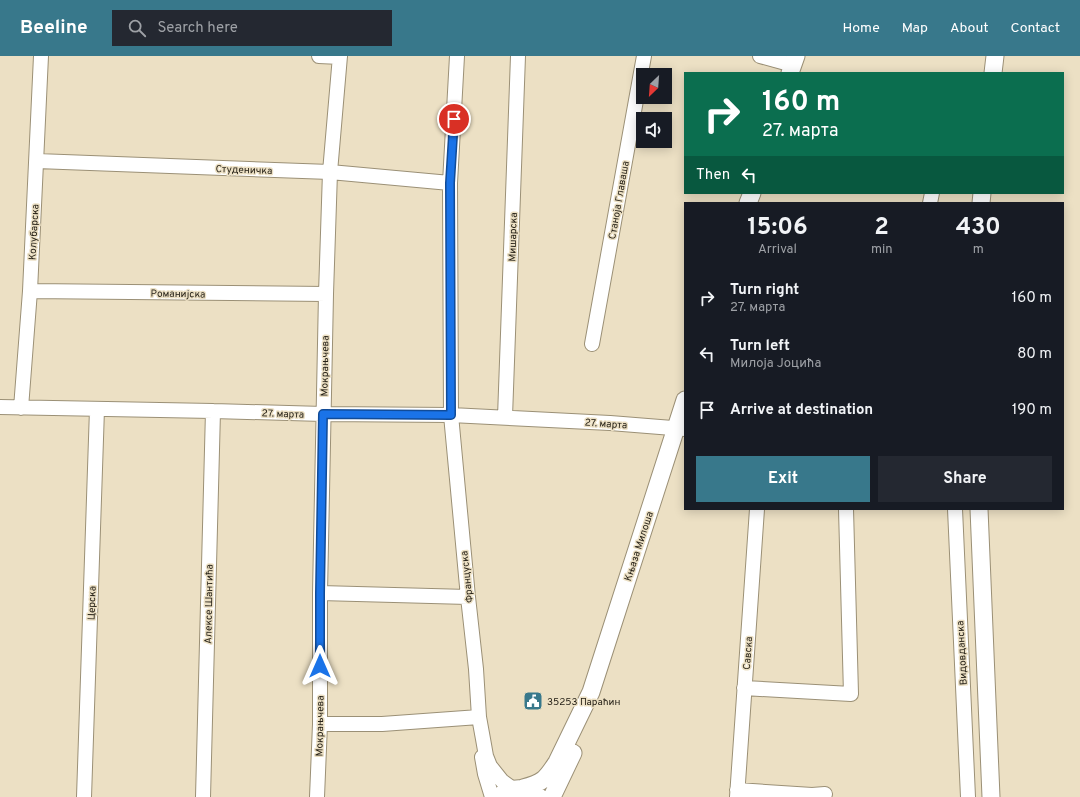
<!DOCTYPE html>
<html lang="en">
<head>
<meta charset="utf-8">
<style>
	:root { --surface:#171b24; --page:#242831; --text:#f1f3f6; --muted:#9ea1a6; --accent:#38788b }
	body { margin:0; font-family:Overpass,sans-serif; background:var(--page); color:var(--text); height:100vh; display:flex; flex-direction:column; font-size:15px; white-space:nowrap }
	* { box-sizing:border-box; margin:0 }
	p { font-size:13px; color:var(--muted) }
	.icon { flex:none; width:22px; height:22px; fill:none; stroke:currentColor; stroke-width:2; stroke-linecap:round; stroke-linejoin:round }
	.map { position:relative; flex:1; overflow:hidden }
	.drawer { position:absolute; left:684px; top:146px; width:380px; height:308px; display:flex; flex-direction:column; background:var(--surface); border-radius:0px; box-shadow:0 2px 10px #0003 }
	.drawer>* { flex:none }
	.top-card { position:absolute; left:684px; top:16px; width:380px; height:122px; border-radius:0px; box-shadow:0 2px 10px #0003; background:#0b6e4f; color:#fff; overflow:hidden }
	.needle { width:26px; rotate:205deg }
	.fabs { position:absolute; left:636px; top:12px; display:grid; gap:8px }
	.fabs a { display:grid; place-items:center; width:36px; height:36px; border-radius:0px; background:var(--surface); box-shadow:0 2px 10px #0003; font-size:20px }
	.pin { position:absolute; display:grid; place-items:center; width:34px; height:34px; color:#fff; margin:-17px; border:2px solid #fff; border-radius:50%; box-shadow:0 1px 4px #0007 }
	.me { position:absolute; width:44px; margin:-22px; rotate:0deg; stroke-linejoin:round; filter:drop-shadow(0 0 3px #0008) }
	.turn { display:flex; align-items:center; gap:14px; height:84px; padding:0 12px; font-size:18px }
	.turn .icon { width:52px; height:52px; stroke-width:2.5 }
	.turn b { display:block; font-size:28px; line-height:34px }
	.then { display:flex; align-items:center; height:38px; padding:0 12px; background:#0003; gap:8px; font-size:15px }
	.eta { display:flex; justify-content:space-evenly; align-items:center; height:68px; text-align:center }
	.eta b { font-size:24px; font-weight:700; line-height:28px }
	.button { display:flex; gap:8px; margin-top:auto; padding:8px 12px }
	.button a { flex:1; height:46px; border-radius:0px; background:var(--accent); color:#fff; font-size:16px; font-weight:700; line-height:46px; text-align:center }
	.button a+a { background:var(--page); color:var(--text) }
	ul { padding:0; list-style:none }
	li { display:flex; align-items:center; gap:12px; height:56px; padding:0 12px }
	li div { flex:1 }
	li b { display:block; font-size:15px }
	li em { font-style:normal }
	header { display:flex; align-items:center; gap:24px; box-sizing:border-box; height:56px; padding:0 20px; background:var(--accent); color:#fff }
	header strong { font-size:19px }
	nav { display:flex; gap:22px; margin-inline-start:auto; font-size:14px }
	.search { width:280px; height:36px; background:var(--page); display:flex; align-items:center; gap:10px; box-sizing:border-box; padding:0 14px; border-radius:0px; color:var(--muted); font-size:15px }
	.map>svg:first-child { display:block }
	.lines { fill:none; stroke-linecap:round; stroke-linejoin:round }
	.minor-casing { stroke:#9b9076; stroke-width:16 }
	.major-casing { stroke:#9b9076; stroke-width:19 }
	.minor { stroke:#fff; stroke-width:14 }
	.major { stroke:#fff; stroke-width:17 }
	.route-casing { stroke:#114b97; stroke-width:10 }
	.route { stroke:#1a73e8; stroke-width:7 }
	.labels { text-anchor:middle; stroke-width:3; stroke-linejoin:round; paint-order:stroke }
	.street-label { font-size:10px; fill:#272218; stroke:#ece0c4 }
	.poi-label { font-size:10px; fill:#272218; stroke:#ece0c4; text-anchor:start }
</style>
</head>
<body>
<header>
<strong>Beeline</strong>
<div class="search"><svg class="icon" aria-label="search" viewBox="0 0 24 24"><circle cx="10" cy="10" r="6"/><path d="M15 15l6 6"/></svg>Search here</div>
<nav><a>Home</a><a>Map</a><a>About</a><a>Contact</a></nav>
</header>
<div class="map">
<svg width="1080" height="741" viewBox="0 0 1080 741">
	<rect width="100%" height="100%" fill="#ece0c4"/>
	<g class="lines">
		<!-- minor casing -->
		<g class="minor-casing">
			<path id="minor" d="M 319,0 L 340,1
				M 457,0 L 450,127 L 451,359 L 468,541 L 476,613 L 479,661 L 483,683 L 486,700 L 490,710 L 502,725 L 513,733
				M 760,0 L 793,9
				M 37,105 L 330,116 L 450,127
				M 930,147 L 932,137
				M 30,235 L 326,238
				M 592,288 L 644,0
				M 0,351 L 213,355 L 323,358 L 451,359 L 610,367 L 685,373
				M 21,352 L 30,235 L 41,0
				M 505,361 L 518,0
				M 955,453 L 968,741
				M 320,537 L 468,541
				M 744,632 L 851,638 L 846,453
				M 320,668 L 382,668 L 479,661
				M 482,701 L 485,718 L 492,741
				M 737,734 L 812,739 L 825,738
				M 84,741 L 97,353
				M 203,741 L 213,355
				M 317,741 L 320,668 L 320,537 L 326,238 L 330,116 L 340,0
				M 737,741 L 757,453"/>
		</g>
		<!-- major casing -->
		<g class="major-casing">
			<path id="major" d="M 790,17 L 796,0
				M 993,17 L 995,0
				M 748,147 L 752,137
				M 981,147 L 982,137
				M 979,453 L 991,741
				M 523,732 C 543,727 546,723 557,706 L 591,636 L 685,344
				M 498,741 C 512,730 525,730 539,741
				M 552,741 L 573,697"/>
		</g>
		<!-- minor -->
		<use href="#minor" class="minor"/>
		<!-- major -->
		<use href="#major" class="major"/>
	</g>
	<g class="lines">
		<!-- route casing -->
		<g class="route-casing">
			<path id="route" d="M 320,610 L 320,537 L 323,358 L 451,359 L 450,127 L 454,63"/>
		</g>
		<!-- route -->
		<use href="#route" class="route"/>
	</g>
	<!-- icons -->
	<defs>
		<g id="civic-square" transform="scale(1)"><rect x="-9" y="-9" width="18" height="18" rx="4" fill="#38788b" stroke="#ece0c4"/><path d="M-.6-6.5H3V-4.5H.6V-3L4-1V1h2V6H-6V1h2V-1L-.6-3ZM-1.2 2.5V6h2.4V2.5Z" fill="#fff"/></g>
	</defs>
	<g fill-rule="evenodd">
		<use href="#civic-square" x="533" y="645"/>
	</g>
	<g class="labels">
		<!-- street labels -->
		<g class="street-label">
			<text transform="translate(244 113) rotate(2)" y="4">Студеничка</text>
			<text transform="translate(618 144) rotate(-80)" y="4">Станоја Главаша</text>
			<text transform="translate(33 176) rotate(-87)" y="4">Колубарска</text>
			<text transform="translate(512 181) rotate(-88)" y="4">Мишарска</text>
			<text transform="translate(178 237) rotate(1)" y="4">Романијска</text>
			<text transform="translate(324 310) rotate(-89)" y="4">Мокрањчева</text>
			<text transform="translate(283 357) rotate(2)" y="4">27. марта</text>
			<text transform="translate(606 367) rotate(4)" y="4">27. марта</text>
			<text transform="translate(638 490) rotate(-72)" y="4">Књаза Милоша</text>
			<text transform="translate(466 521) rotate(-96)" y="4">Француска</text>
			<text transform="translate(91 547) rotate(-88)" y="4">Церска</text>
			<text transform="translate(208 548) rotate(-89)" y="4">Алексе Шантића</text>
			<text transform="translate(747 597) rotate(-86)" y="4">Савска</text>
			<text transform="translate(961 597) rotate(-93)" y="4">Видовданска</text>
			<text transform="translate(319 670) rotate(-89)" y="4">Мокрањчева</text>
		</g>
		<!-- poi labels -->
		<g class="poi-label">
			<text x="547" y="649">35253 Параћин</text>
		</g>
	</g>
</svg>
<div class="fabs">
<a><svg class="needle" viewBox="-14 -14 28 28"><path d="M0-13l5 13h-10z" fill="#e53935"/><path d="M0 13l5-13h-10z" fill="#9ea1a6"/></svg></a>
<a><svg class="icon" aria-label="sound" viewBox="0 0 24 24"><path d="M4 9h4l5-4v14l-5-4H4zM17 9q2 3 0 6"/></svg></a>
</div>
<div class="pin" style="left:454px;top:63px;background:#d93025"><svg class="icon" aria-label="arrive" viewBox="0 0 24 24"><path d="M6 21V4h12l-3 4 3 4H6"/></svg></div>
<svg class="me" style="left:320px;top:610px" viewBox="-20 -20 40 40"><path d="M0-17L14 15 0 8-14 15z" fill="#1a73e8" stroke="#fff" stroke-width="4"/></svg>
<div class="top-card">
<div class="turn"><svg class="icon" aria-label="right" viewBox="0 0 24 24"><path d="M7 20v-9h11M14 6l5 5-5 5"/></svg><div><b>160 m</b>27. марта</div></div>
<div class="then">Then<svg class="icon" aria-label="left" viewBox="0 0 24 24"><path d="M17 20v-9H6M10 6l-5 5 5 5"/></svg></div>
</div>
<section class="drawer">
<div class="eta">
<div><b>15:06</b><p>Arrival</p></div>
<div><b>2</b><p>min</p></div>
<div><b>430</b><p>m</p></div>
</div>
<ul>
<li><svg class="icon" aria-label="right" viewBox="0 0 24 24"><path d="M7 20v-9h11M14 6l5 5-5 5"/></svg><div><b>Turn right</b><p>27. марта</p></div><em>160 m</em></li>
<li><svg class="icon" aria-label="left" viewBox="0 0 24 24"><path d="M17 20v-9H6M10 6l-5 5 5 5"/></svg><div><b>Turn left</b><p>Милоја Јоцића</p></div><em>80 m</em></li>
<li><svg class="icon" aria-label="arrive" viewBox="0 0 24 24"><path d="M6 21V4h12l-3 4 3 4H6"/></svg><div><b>Arrive at destination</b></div><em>190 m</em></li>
</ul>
<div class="button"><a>Exit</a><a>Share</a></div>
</section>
</div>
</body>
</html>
